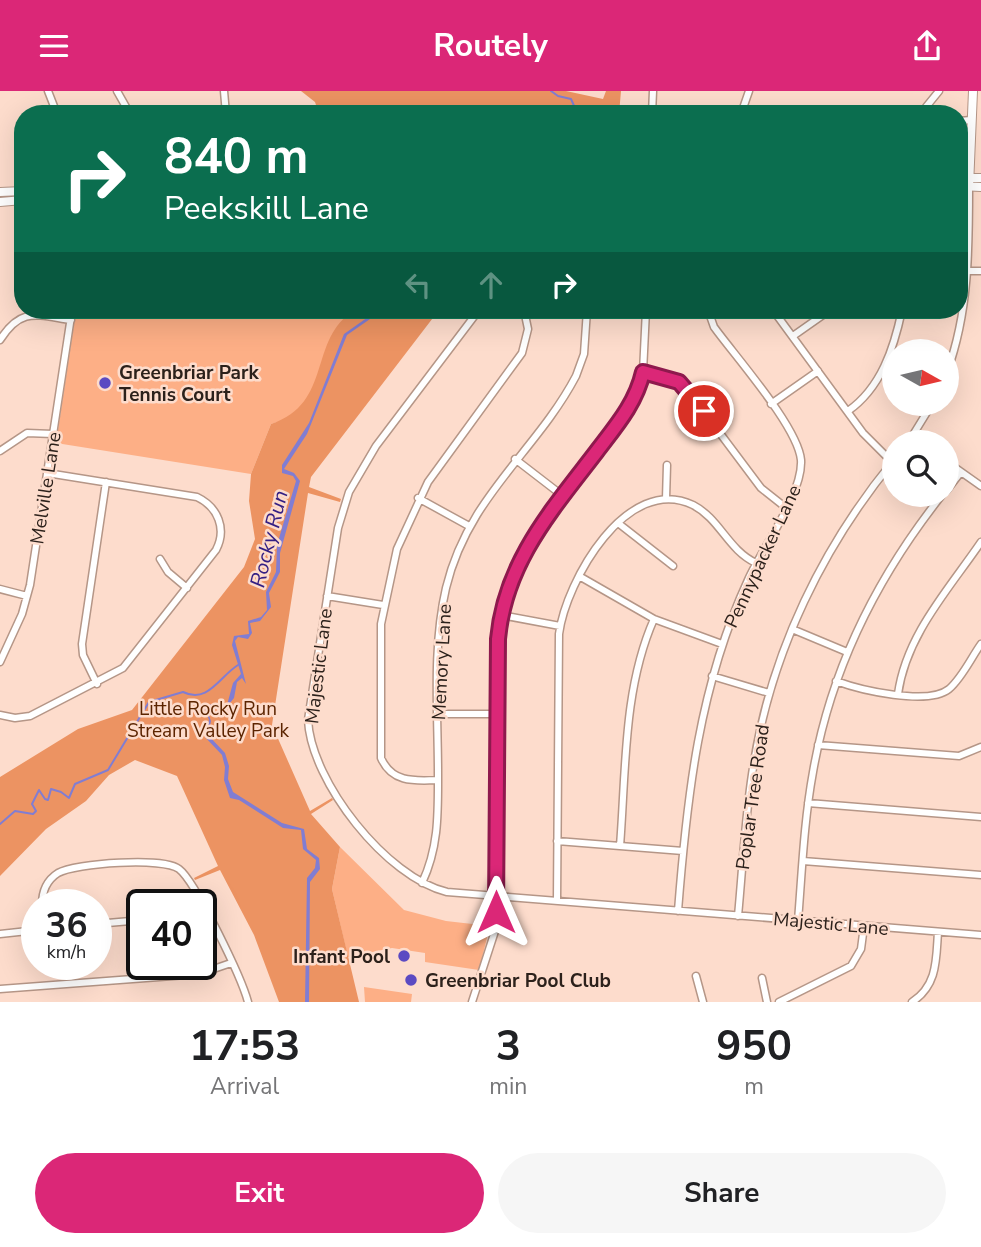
<!DOCTYPE html>
<html lang="en">
<head>
<meta charset="utf-8">
<style>
	:root { --surface:#fff; --page:#f6f6f6; --text:#202124; --muted:#757577; --accent:#db2777 }
	body { margin:0; font-family:"Nunito Sans",sans-serif; background:var(--page); color:var(--text); height:100vh; display:flex; flex-direction:column; font-size:26px; white-space:nowrap }
	* { box-sizing:border-box; margin:0 }
	p { font-size:23px; color:var(--muted) }
	.icon { flex:none; width:38px; height:38px; fill:none; stroke:currentColor; stroke-width:2; stroke-linecap:round; stroke-linejoin:round }
	.map { position:relative; height:911px; overflow:hidden }
	.details { display:flex; flex-direction:column; background:var(--surface); flex:1 }
	.details>* { flex:none }
	.guide { position:absolute; left:14px; top:14px; width:954px; height:214px; border-radius:28px; box-shadow:0 7px 28px #0002; background:#0b6e4f; color:#fff; overflow:hidden }
	.needle { width:46px; rotate:98deg }
	.tools { position:absolute; left:882px; top:248px; display:grid; gap:14px }
	.tools a { display:grid; place-items:center; width:77px; height:77px; border-radius:50%; background:var(--surface); box-shadow:0 7px 28px #0002; font-size:35px }
	.speed { position:absolute; left:21px; top:798px; display:flex; gap:14px; font-size:35px; font-weight:700; text-align:center }
	.speed>* { display:grid; place-content:center; width:91px; height:91px; border-radius:50%; background:var(--surface); box-shadow:0 7px 28px #0002; line-height:1 }
	.speed small { font-size:18px; font-weight:400 }
	.speed .limit { border:4px solid #111; border-radius:10px; background:#fff; color:#111 }
	.pin { position:absolute; display:grid; place-items:center; width:60px; height:60px; color:#fff; margin:-30px; border:4px solid #fff; border-radius:50%; box-shadow:0 2px 7px #0007 }
	.me { position:absolute; width:77px; margin:-38px; rotate:0deg; stroke-linejoin:round; filter:drop-shadow(0 0 5px #0008) }
	.turn { display:flex; align-items:center; gap:24px; height:147px; padding:0 35px; font-size:32px }
	.turn .icon { width:91px; height:91px; stroke-width:2.5 }
	.turn b { display:block; font-size:49px; line-height:60px }
	.lanes { display:flex; align-items:center; height:66px; padding:0 35px; background:#0003; justify-content:center; gap:35px; direction:ltr }
	.lanes .off { opacity:.35 }
	.eta { display:flex; justify-content:space-evenly; align-items:center; height:119px; text-align:center }
	.eta b { font-size:42px; font-weight:700; line-height:49px }
	.primary-button { display:flex; gap:14px; margin-top:auto; padding:14px 35px }
	.primary-button a { flex:1; height:80px; border-radius:42px; background:var(--accent); color:#fff; font-size:28px; font-weight:700; line-height:80px; text-align:center }
	.primary-button a+a { background:var(--page); color:var(--text) }
	header { display:flex; justify-content:space-between; align-items:center; height:91px; padding:0 35px; background:var(--accent); color:#fff; font-size:32px; font-weight:700 }
	.map>svg:first-child { display:block }
	.green { fill:#fdaf86 }
	.forest { fill:#ec9362 }
	.water { fill:#817dd2 }
	.lines { fill:none; stroke-linecap:round; stroke-linejoin:round }
	.stream { stroke:#817dd2; stroke-width:2 }
	.minor-casing { stroke:#b59687; stroke-width:9 }
	.major-casing { stroke:#b59687; stroke-width:10 }
	.minor { stroke:#fff; stroke-width:6 }
	.major { stroke:#fff; stroke-width:8 }
	.route-casing { stroke:#8e194d; stroke-width:18 }
	.route { stroke:#db2777; stroke-width:12 }
	.poi-dot { fill:#5b4ac2; stroke:#fddccc; stroke-width:2.5 }
	.labels { text-anchor:middle; stroke-width:5; stroke-linejoin:round; paint-order:stroke }
	.poi-label { font-size:19px; font-weight:bold; fill:#2c211b; stroke:#fddccc; text-anchor:start }
	.street-label { font-size:19px; fill:#2c211b; stroke:#fddccc }
	.park-label { font-size:19px; fill:#5c2400; stroke:#fddccc }
	.water-label { font-size:21px; font-style:italic; fill:#341f83; stroke:#fddccc }
</style>
</head>
<body>
<header><svg class="icon" aria-label="menu" viewBox="0 0 24 24"><path d="M4 6h16M4 12h16M4 18h16"/></svg>Routely<svg class="icon" aria-label="share" viewBox="0 0 24 24"><path d="M12 15V3M7 8l5-5 5 5M5 13v7h14v-7"/></svg></header>
<div class="map">
<svg width="981" height="911" viewBox="0 0 981 911">
	<rect width="100%" height="100%" fill="#fddccc"/>
	<!-- green -->
	<path class="green" d="M 76,219 L 374,219 L 308,342 L 277,331 L 271,333 L 251,383 L 56,352 Z
		M 340,756 L 404,819 L 446,830 L 490,835 L 479,879 L 425,871 L 425,862 L 392,857 L 348,866 L 332,798 Z
		M 364,896 L 412,903 L 411,911 L 365,911 Z"/>
	<!-- forest -->
	<path class="forest" d="M 301,0 L 566,0 L 603,8 L 606,0 L 621,0 L 619,23 L 319,23 L 315,11 Z
		M 355,219 L 439,219 L 311,386 L 309,396 L 341,408 L 340,411 L 308,402 L 272,634 L 310,720 L 332,707 L 333,709 L 311,723 L 340,756 L 332,798 L 359,911 L 279,911 L 254,844 L 220,779 L 195,789 L 194,787 L 218,775 L 177,685 L 135,669 L 109,684 L 86,710 L 46,738 L 0,785 L 0,686 L 78,638 L 132,619 L 244,476 L 255,448 L 249,410 L 251,383 L 271,333 C 334,312 307,248 355,219 Z"/>
	<!-- water -->
	<path class="water" d="M 378,219 L 383,219 L 347,244 L 307,343 L 284,378 L 294,382 L 300,390 L 280,462 L 280,481 L 269,502 L 271,516 L 260,530 L 250,532 L 252,542 L 248,548 L 238,546 L 235,550 L 246,593 L 242,587 L 237,591 L 234,607 L 225,618 L 210,616 L 207,619 L 211,630 L 208,644 L 225,662 L 229,675 L 228,688 L 233,701 L 282,732 L 304,738 L 307,758 L 319,767 L 320,778 L 310,791 L 309,911 L 305,911 L 307,787 L 315,777 L 316,769 L 303,758 L 301,739 L 283,737 L 239,709 L 230,707 L 224,689 L 225,676 L 222,664 L 205,646 L 209,629 L 205,618 L 211,613 L 223,617 L 227,614 L 233,592 L 241,583 L 232,554 L 234,545 L 249,543 L 248,530 L 261,526 L 267,519 L 266,501 L 276,481 L 277,454 L 296,390 L 293,385 L 282,382 L 282,374 L 309,332 L 344,243 Z"/>
	<g class="lines">
		<!-- stream -->
		<path class="stream" d="M 551,0 L 558,5 L 571,8 L 575,17 L 592,23
			M 0,733 L 15,720 L 33,723 L 36,720 L 32,713 L 39,699 L 45,708 L 48,709 L 51,698 L 61,701 L 69,707 L 75,693 L 108,679 L 149,611 L 183,601 C 208,613 219,586 238,574"/>
		<!-- minor casing -->
		<g class="minor-casing">
			<path id="minor" d="M 48,0 L 57,23
				M 117,0 L 130,23
				M 224,0 L 226,23
				M 652,23 L 653,0
				M 741,23 L 749,0
				M 926,23 L 926,16 L 939,0
				M 959,30 L 971,29
				M 967,180 L 981,180
				M 479,219 L 376,355 L 349,401 L 338,437 L 308,629 C 311,691 387,787 447,801 L 981,844
				M 773,219 L 863,342 L 892,371
				M 793,245 L 830,219
				M 0,249 C 21,216 36,224 71,229
				M 643,281 L 668,286 L 686,297 L 761,397 L 785,416
				M 947,281 C 969,221 969,159 969,95
				M 771,313 L 818,280
				M 848,320 C 881,297 894,257 902,219
				M 908,352 L 932,313
				M 0,360 L 27,342 L 53,343
				M 515,368 L 563,405
				M 947,371 L 981,395
				M 947,399 L 961,381
				M 418,407 L 469,435
				M 666,408 L 667,374
				M 618,432 L 673,475
				M 160,468 L 168,481 L 187,497
				M 579,485 L 654,528 L 722,553
				M 0,498 L 27,505
				M 327,505 L 383,514
				M 501,524 L 560,535
				M 792,538 L 847,561
				M 0,571 L 22,523 L 30,494 L 72,219
				M 712,585 L 769,602
				M 836,590 C 860,599 928,615 949,598 C 962,587 971,567 981,553
				M 97,593 L 83,564 L 82,553 L 106,391
				M 898,603 C 906,544 949,498 981,451
				M 438,623 L 497,623
				M 0,624 L 15,627 L 30,625 L 123,577 L 216,459 C 227,438 218,416 197,406 L 47,382
				M 818,654 L 959,665 L 981,656
				M 438,689 C 414,690 392,692 381,667 L 381,533 L 397,458 L 428,391 L 522,262 L 528,238 L 524,219
				M 808,712 L 981,726
				M 557,750 L 683,760
				M 620,755 C 626,680 623,598 654,528
				M 803,770 L 981,784
				M 422,792 C 439,756 438,722 438,683 C 438,622 432,557 446,497 C 468,405 536,361 576,285 L 584,263 L 587,219
				M 557,810 L 559,543 C 566,490 627,382 693,414 C 720,428 728,459 756,472
				M 42,814 C 42,801 47,789 58,782 C 75,772 164,766 179,778 C 196,791 242,888 248,911
				M 678,820 C 687,705 699,595 748,489 C 762,457 803,403 801,369 C 798,336 735,265 714,236 L 708,219
				M 738,825 C 743,773 745,722 754,671 C 772,560 823,455 894,369
				M 798,830 C 802,780 804,730 813,681 C 831,577 877,486 942,404
				M 96,833 L 142,829
				M 0,843 L 37,839
				M 696,885 L 703,911
				M 762,887 L 767,911
				M 0,898 L 199,883 L 231,872
				M 472,911 L 495,840 L 498,569 L 504,511 L 528,453 L 633,308 L 643,281 L 646,219
				M 779,911 L 851,875 L 861,858 L 864,835
				M 912,911 C 938,894 936,868 938,841"/>
		</g>
		<!-- major casing -->
		<g class="major-casing">
			<path id="major" d="M 959,87 L 981,87
				M 959,95 L 981,96
				M 969,95 L 973,0
				M 0,101 L 23,100
				M 0,111 L 23,109"/>
		</g>
		<!-- minor -->
		<use href="#minor" class="minor"/>
		<!-- major -->
		<use href="#major" class="major"/>
	</g>
	<g class="lines">
		<!-- route casing -->
		<g class="route-casing">
			<path id="route" d="M 496,821 L 498,548 C 505,471 552,419 597,360 C 616,335 636,312 643,281 L 679,291 L 704,320"/>
		</g>
		<!-- route -->
		<use href="#route" class="route"/>
	</g>
	<!-- markers -->
	<g class="poi-dot">
		<circle cx="105" cy="292" r="7"/>
		<circle cx="404" cy="865" r="7"/>
		<circle cx="411" cy="889" r="7"/>
	</g>
	<g class="labels">
		<!-- poi labels -->
		<g class="poi-label">
			<text x="119" y="288">Greenbriar Park<tspan x="119" dy="22">Tennis Court</tspan></text>
			<text x="390" y="872" text-anchor="end">Infant Pool</text>
			<text x="425" y="896">Greenbriar Pool Club</text>
		</g>
		<!-- street labels -->
		<g class="street-label">
			<text transform="translate(45 397) rotate(-81)" y="7">Melville Lane</text>
			<text transform="translate(762 465) rotate(-65)" y="7">Pennypacker Lane</text>
			<text transform="translate(441 571) rotate(-87)" y="7">Memory Lane</text>
			<text transform="translate(318 575) rotate(-83)" y="7">Majestic Lane</text>
			<text transform="translate(752 706) rotate(-82)" y="7">Poplar Tree Road</text>
			<text transform="translate(831 832) rotate(5)" y="7">Majestic Lane</text>
		</g>
		<!-- park labels -->
		<g class="park-label">
			<text x="208" y="624">Little Rocky Run<tspan x="208" dy="22">Stream Valley Park</tspan></text>
		</g>
		<!-- water labels -->
		<g class="water-label">
			<text transform="translate(269 448) rotate(-76)" y="7">Rocky Run</text>
		</g>
	</g>
</svg>
<div class="tools">
<a><svg class="needle" viewBox="-14 -14 28 28"><path d="M0-13l5 13h-10z" fill="#e53935"/><path d="M0 13l5-13h-10z" fill="#757577"/></svg></a>
<a><svg class="icon" aria-label="search" viewBox="0 0 24 24"><circle cx="10" cy="10" r="6"/><path d="M15 15l6 6"/></svg></a>
</div>
<div class="speed"><div>36<small>km/h</small></div><div class="limit">40</div></div>
<div class="pin" style="left:704px;top:320px;background:#d93025"><svg class="icon" aria-label="arrive" viewBox="0 0 24 24"><path d="M6 21V4h12l-3 4 3 4H6"/></svg></div>
<svg class="me" style="left:496px;top:821px" viewBox="-20 -20 40 40"><path d="M0-17L14 15 0 8-14 15z" fill="#db2777" stroke="#fff" stroke-width="4"/></svg>
<div class="guide">
<div class="turn"><svg class="icon" aria-label="right" viewBox="0 0 24 24"><path d="M7 20v-9h11M14 6l5 5-5 5"/></svg><div><b>840 m</b>Peekskill Lane</div></div>
<div class="lanes"><svg class="icon off" aria-label="left" viewBox="0 0 24 24"><path d="M17 20v-9H6M10 6l-5 5 5 5"/></svg><svg class="icon off" aria-label="ahead" viewBox="0 0 24 24"><path d="M12 20V5M6 11l6-6 6 6"/></svg><svg class="icon" aria-label="right" viewBox="0 0 24 24"><path d="M7 20v-9h11M14 6l5 5-5 5"/></svg></div>
</div>
</div>
<section class="details">
<div class="eta">
<div><b>17:53</b><p>Arrival</p></div>
<div><b>3</b><p>min</p></div>
<div><b>950</b><p>m</p></div>
</div>
<div class="primary-button"><a>Exit</a><a>Share</a></div>
</section>
</body>
</html>
